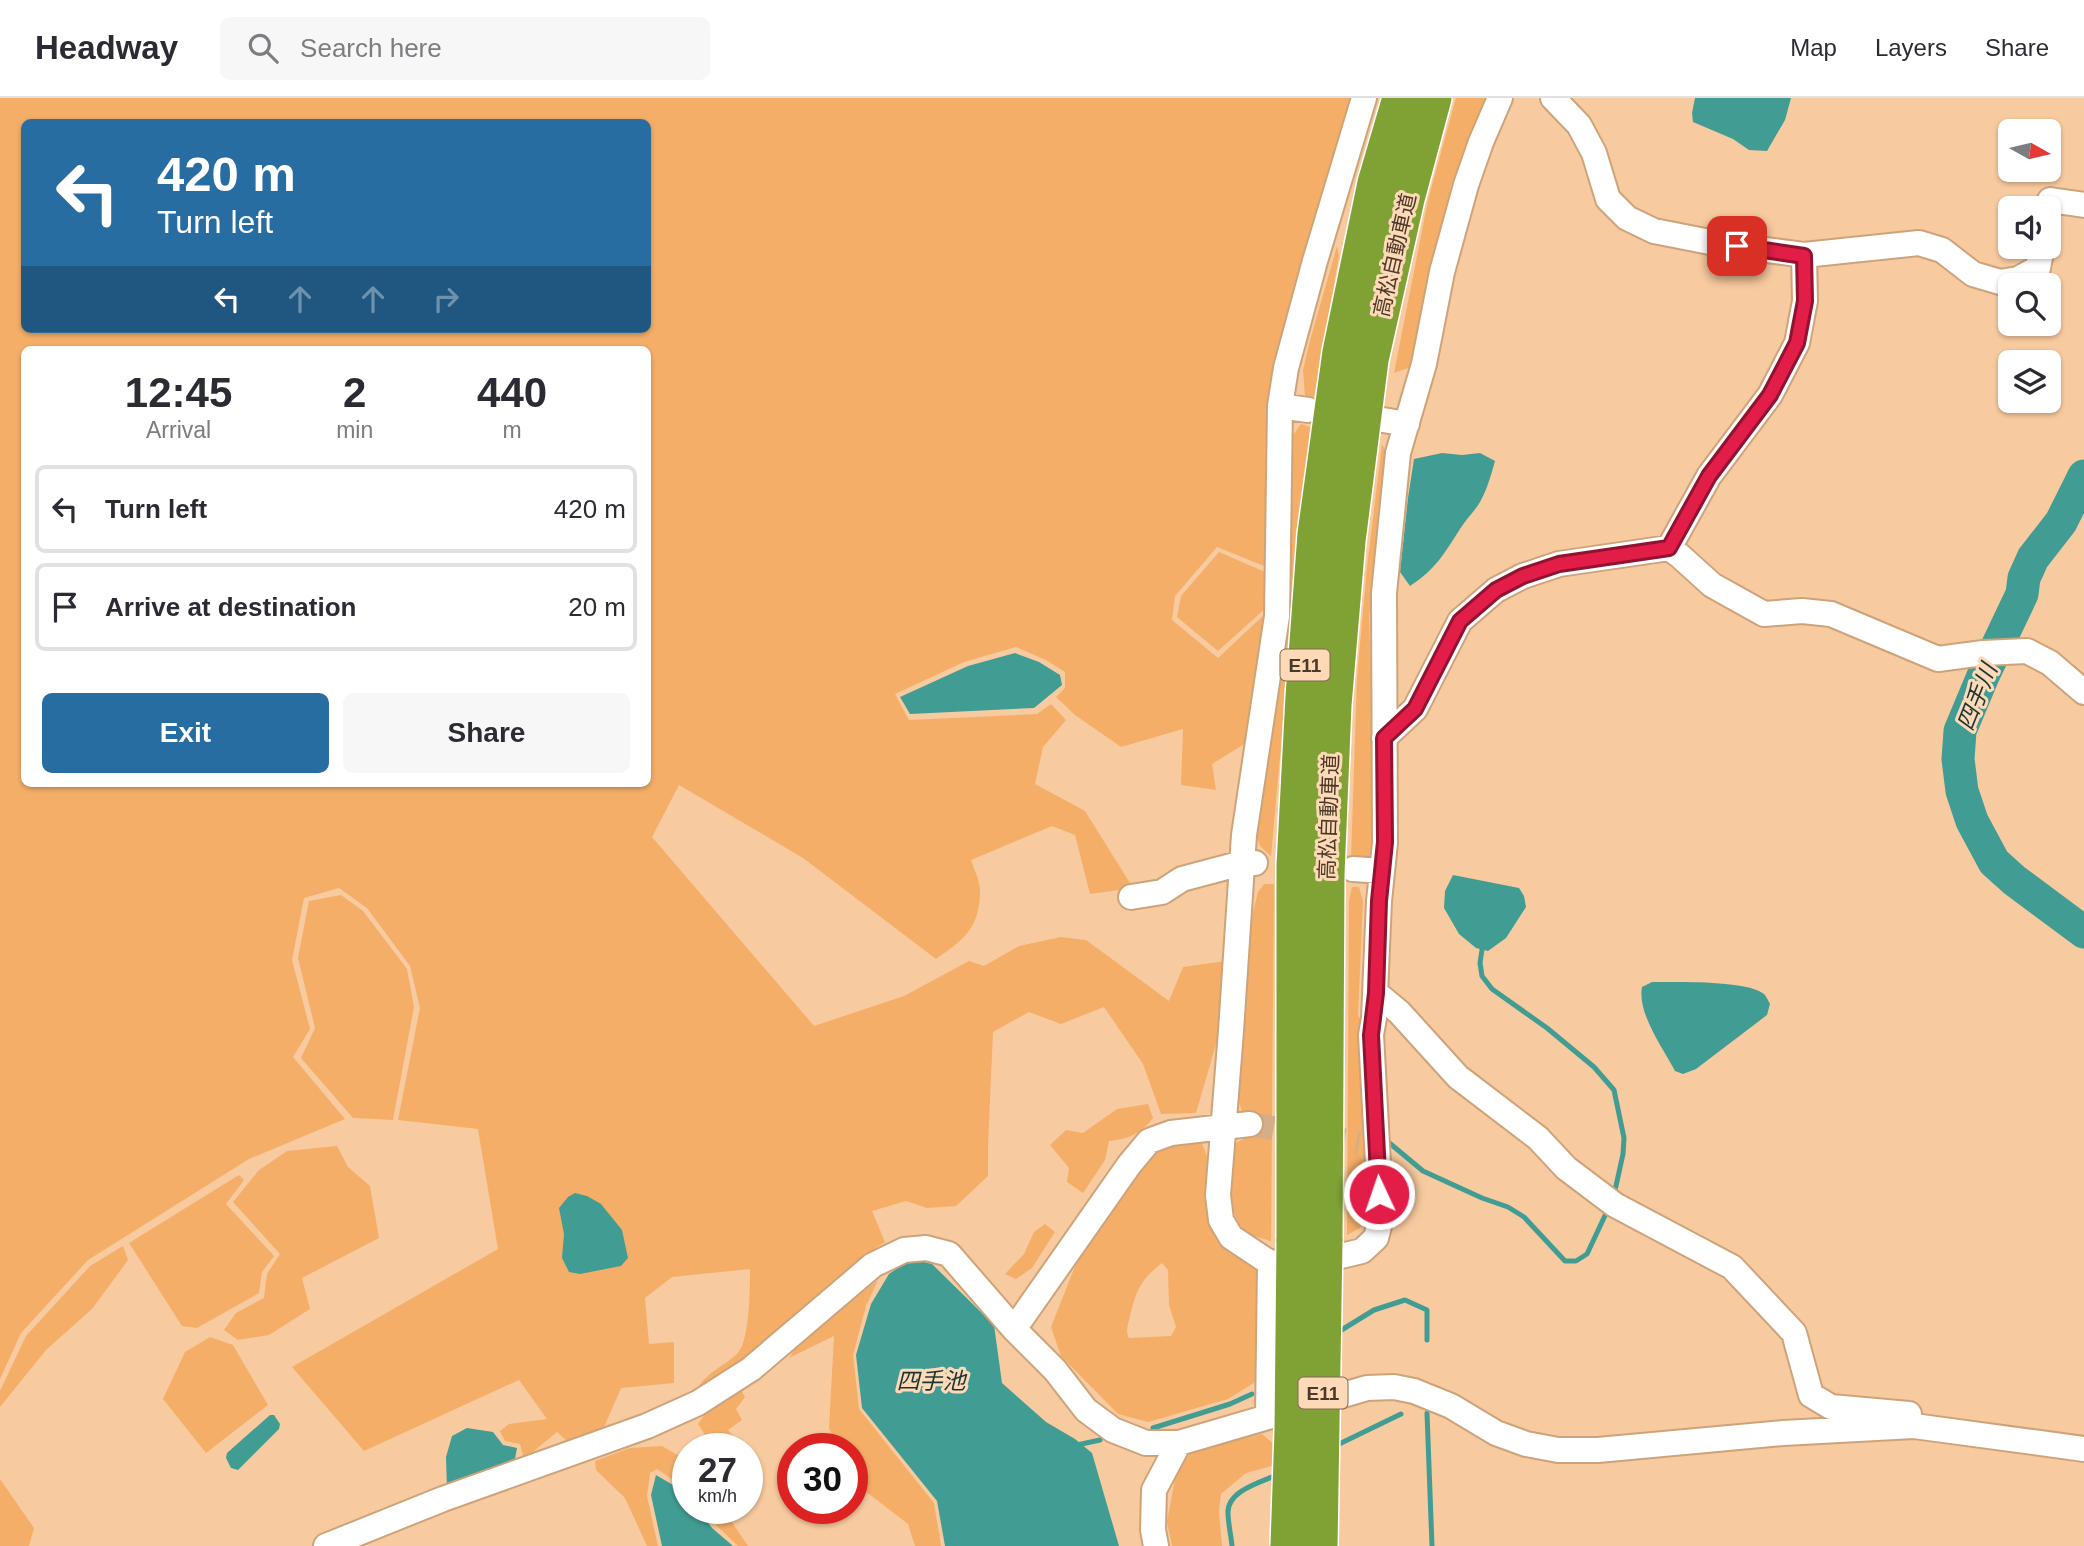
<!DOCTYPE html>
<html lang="en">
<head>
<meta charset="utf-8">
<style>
	:root { --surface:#fff; --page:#f7f7f7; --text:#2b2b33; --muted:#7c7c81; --line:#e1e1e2; --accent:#276da2 }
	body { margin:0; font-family:Helvetica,"Noto Sans JP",sans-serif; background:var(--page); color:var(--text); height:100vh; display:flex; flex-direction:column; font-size:26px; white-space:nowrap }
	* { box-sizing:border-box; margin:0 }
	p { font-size:23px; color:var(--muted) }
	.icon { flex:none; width:38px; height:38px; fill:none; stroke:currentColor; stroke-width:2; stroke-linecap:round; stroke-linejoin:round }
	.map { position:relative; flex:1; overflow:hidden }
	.panel { position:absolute; left:21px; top:248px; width:630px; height:441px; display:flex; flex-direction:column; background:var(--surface); border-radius:10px; box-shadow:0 2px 5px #0004 }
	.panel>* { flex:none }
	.top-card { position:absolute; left:21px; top:21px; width:630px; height:214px; border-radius:10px; box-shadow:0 2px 5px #0004; background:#276da2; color:#fff; overflow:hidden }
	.needle { width:46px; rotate:98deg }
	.buttons { position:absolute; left:1998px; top:21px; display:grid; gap:14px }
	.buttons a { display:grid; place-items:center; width:63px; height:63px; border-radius:10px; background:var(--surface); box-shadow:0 2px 5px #0004; font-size:35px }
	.speed { position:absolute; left:672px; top:1335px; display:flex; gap:14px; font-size:35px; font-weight:700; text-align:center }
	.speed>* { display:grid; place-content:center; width:91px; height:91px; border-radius:50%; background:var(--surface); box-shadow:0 2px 5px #0004; line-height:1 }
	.speed small { font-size:18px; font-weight:400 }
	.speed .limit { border:10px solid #d22; background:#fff; color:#111 }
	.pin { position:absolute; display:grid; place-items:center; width:60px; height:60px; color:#fff; margin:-30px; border-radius:14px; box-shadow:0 4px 10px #0006 }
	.me { position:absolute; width:77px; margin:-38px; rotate:357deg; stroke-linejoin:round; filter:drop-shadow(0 0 5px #0008) }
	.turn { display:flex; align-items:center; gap:24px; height:147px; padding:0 21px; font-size:32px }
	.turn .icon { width:91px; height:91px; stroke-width:2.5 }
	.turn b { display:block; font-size:49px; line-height:60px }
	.lanes { display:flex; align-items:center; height:66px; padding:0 21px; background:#0003; justify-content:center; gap:35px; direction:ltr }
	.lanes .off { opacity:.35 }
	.eta { display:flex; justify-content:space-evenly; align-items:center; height:119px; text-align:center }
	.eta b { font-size:42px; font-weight:600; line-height:49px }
	.cta { display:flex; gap:14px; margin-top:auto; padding:14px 21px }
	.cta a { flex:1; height:80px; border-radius:10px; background:var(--accent); color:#fff; font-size:28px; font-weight:600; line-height:80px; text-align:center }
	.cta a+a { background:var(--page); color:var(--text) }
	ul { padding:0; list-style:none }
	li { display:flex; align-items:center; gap:21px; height:88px; margin:0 14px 10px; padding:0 7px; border:4px solid var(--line); border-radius:10px }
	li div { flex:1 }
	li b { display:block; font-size:26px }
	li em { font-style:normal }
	header { display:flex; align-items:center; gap:42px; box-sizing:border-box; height:98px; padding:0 35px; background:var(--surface); border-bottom:2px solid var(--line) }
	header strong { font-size:33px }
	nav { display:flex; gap:38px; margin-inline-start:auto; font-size:24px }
	.search { width:490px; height:63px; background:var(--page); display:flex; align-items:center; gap:18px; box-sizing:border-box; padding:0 24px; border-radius:10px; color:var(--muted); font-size:26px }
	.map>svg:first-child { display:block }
	.green { fill:#f4ae68; fill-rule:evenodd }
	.water { fill:#419d93 }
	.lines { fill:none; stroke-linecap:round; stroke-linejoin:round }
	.stream { stroke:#419d93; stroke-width:5 }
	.river { stroke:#419d93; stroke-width:33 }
	.minor-tunnel { stroke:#d5ad87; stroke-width:24; stroke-dasharray:24 12; stroke-linecap:butt }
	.minor-casing { stroke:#cea379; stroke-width:28 }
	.highway-casing { stroke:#fff; stroke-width:38 }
	.minor { stroke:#fff; stroke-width:24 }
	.highway { stroke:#80a235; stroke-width:35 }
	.highway-bridge-casing { stroke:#fff; stroke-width:38; stroke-linecap:butt }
	.highway-bridge { stroke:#80a235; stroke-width:35 }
	.route-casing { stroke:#92132f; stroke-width:18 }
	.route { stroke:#e11d48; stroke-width:12 }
	.labels { text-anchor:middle; stroke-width:6; stroke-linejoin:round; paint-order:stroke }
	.shield { fill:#fed9b7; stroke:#816952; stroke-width:2 }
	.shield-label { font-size:19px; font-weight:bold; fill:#4b3927 }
	.street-label { font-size:21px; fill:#4b3927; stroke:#fed9b7 }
	.water-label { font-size:23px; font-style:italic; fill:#193532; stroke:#fed9b7 }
</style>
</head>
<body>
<header>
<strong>Headway</strong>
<div class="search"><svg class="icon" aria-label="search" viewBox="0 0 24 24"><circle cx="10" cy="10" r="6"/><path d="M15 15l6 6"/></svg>Search here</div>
<nav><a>Map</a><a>Layers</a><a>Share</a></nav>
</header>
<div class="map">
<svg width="2084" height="1448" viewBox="0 0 2084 1448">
	<rect width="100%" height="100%" fill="#f8ca9f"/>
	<!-- green -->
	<path class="green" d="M 0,0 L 1351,0 L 1275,259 L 1264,468 L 1217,449 L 1175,498 L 1172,522 L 1218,560 L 1266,515 L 1246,645 L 1212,666 L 1216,692 L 1181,687 L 1183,631 L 1121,649 L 1075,617 L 1056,599 L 1065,590 L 1065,574 L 1046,562 L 1016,549 L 964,564 L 895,596 L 909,622 L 1037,616 L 1051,606 L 1066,622 L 1043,649 L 1035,686 L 1085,713 L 1133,790 L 1090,796 L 1075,737 L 1052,728 L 971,762 C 974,772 981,785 980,795 C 979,831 963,842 936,861 L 803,760 L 679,687 L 652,739 L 814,928 L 904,898 L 969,863 L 984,868 L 1019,848 L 1061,839 L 1086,842 L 1169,903 L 1183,869 L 1225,863 L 1221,929 L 1196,1015 L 1161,1016 L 1143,966 L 1104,909 L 1061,926 L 1029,914 L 993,934 L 988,1047 L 988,1078 L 956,1108 L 927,1110 L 906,1103 L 872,1113 L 885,1144 L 862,1159 L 764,1248 L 697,1292 C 705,1275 723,1269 737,1256 C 750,1244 750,1189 750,1171 L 672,1179 L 645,1200 L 649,1246 L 674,1244 L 674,1285 L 621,1290 L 601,1336 L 568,1344 L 557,1334 L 524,1361 L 520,1346 L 505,1343 L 500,1333 L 509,1326 L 547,1321 L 519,1282 L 364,1353 L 292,1269 L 498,1151 L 478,1031 L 398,1022 L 420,910 L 410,868 L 367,810 L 339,790 L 304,800 L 292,862 L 310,931 L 293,959 L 345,1021 L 249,1061 L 88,1162 L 21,1235 L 0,1281 ZM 24,24 L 648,24 L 648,231 L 24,231 ZM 24,252 L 648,252 L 648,686 L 24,686 Z
		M 1456,0 L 1490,0 L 1451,87 L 1422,233 L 1411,269 L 1394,275 L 1428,102 Z
		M 1337,148 L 1339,158 L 1313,305 L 1305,298 L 1303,272 L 1309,246 Z
		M 1301,326 L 1310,329 L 1271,758 L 1260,748 L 1254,728 L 1291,340 Z
		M 1382,346 L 1388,358 L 1369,520 L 1375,680 L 1371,759 L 1359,763 L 1351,760 L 1357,579 L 1367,469 Z
		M 1219,454 L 1265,474 L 1267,509 L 1218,553 L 1177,519 L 1181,498 Z
		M 1264,786 L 1274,786 L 1271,1143 C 1265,1141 1256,1139 1250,1136 C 1223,1119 1231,1072 1234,1046 L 1251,1037 L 1252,1017 L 1242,1014 L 1238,1000 L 1252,818 L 1258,794 Z
		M 1352,789 L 1359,789 L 1363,804 L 1358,917 L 1364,929 L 1367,1115 L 1360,1130 L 1347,1137 L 1349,802 Z
		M 341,797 L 363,813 L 407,871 L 414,909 L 393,1022 L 353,1020 L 301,960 L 315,930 L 298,860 L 309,803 Z
		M 1148,1006 L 1153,1020 C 1142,1035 1127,1042 1109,1043 L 1105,1062 L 1083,1095 L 1067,1084 L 1069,1070 L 1050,1047 L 1066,1032 L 1083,1035 L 1117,1011 Z
		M 1200,1041 L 1210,1065 L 1205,1092 L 1212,1129 L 1229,1155 L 1263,1173 L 1260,1281 L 1228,1301 L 1148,1324 L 1118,1316 L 1061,1258 L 1051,1229 L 1076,1166 L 1140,1067 L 1171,1045 ZM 1162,1165 L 1168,1172 L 1169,1207 L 1176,1229 L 1171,1238 L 1129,1240 C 1125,1232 1128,1227 1130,1218 C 1136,1193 1141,1181 1162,1165 Z
		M 337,1048 L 348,1069 L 370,1088 L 379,1140 L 302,1180 L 310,1211 L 269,1237 L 238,1242 L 224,1232 L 236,1215 L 264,1200 L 267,1176 L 280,1156 L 233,1104 L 259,1072 L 287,1053 Z
		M 239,1077 L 244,1082 L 226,1106 L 274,1158 L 262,1174 L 259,1195 L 197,1230 L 182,1228 L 129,1145 Z
		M 1045,1126 L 1055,1134 L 1032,1170 L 1016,1181 L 1005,1176 L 1024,1156 L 1034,1134 Z
		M 123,1148 L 128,1162 L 92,1211 L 46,1252 L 0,1309 L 0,1293 L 26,1238 L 90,1168 Z
		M 878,1182 L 866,1208 L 853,1257 L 859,1311 L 934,1405 L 941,1448 L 915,1448 L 908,1426 L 852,1383 L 852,1351 L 838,1351 L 829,1330 L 834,1238 L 789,1260 L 799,1245 Z
		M 210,1239 L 233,1247 L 268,1307 L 206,1355 L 163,1301 L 185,1254 Z
		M 739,1289 L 745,1299 L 736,1311 L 742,1322 L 728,1332 L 744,1351 L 714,1351 L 698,1326 L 706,1315 Z
		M 1262,1336 L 1276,1348 L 1276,1367 L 1246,1375 L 1221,1396 L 1219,1413 L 1222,1448 L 1172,1448 L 1167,1424 L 1176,1375 L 1192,1353 Z
		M 662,1348 L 688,1363 L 688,1392 L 657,1371 L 650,1375 L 647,1398 L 658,1448 L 647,1448 L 625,1400 L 596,1372 L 595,1363 L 630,1350 Z
		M 0,1381 L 34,1430 L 29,1448 L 0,1448 Z
		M 704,1411 L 723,1411 L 748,1448 L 738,1448 L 717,1428 Z"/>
	<!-- water -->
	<path class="water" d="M 1695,0 L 1791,0 L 1785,22 L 1767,53 L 1749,52 L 1733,41 L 1693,24 L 1692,15 Z
		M 1442,355 L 1462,357 L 1480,355 L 1495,363 C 1491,377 1487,392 1480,404 C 1474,414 1466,421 1460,431 C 1444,456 1436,471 1410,488 L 1400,474 L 1408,400 L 1414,361 Z
		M 1015,555 L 1039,564 L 1060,577 L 1062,587 L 1034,610 L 910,616 L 900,599 L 968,568 Z
		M 1453,777 L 1519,790 L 1524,798 L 1526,809 L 1506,840 L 1488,853 L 1476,850 L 1459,836 L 1444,810 L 1445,793 Z
		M 1652,884 C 1675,884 1748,882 1764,896 C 1767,899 1768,903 1770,906 L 1767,917 L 1696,971 L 1683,976 L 1675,973 C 1663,950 1637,915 1642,889 Z
		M 575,1095 L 587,1098 L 601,1106 L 622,1132 L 628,1160 L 621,1168 L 580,1176 L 569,1174 L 562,1160 L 564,1136 L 559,1110 L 568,1099 Z
		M 911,1161 L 932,1166 L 994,1227 L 1002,1285 L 1046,1324 L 1075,1341 L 1092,1355 L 1119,1448 L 945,1448 L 937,1403 L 862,1310 L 856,1257 L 871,1206 L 889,1176 Z
		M 270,1317 L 274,1317 L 280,1326 L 279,1331 L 238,1372 L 231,1370 L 226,1360 L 227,1355 Z
		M 467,1330 L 493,1334 L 503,1347 L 517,1350 L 514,1366 L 447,1392 L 446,1359 L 452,1338 Z
		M 656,1377 L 685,1394 L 688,1397 L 688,1410 L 698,1411 L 712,1430 L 733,1448 L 662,1448 L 651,1397 Z"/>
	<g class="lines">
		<!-- stream -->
		<path class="stream" d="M 1483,845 L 1480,865 L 1482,878 L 1492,891 L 1547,930 L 1594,969 L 1614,992 L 1624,1040 L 1623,1056 L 1614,1097
			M 1387,1043 L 1423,1073 L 1482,1100 L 1508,1109 L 1524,1119 L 1565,1163 L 1576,1163 L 1587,1156 L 1609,1109
			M 1335,1236 L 1374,1212 L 1405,1202 L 1427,1212 L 1427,1242
			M 1427,1315 L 1432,1448
			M 1153,1330 L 1230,1306 L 1252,1296
			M 1077,1347 L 1100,1342
			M 1335,1348 L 1401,1316
			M 1232,1448 C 1231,1437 1228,1425 1228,1414 C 1228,1392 1262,1384 1279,1376"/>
		<!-- river -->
		<path class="river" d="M 2084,378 L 2061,424 L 2033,460 L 2024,480 L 2022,496 L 1983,578 L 1960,633 L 1958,661 L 1962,693 L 1972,723 L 1994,764 L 2014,782 L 2084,834"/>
		<!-- minor-tunnel -->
		<path class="minor-tunnel" d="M 1250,1026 L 1359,1045"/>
		<!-- minor casing -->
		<g class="minor-casing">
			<path id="minor" d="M 1364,0 L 1315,163 L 1286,270 L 1280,308 L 1277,518 L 1244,737 L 1231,933 L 1218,1097 L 1221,1122 L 1231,1139 L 1270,1165 L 1341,1158 L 1362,1153 L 1376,1140 L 1381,1120 L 1371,937 L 1374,920 L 1379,803 L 1385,745 L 1384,495 L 1398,355 L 1424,266 L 1442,174 L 1466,87 L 1481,44 L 1500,0
				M 1553,0 L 1579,27 L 1594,55 L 1608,101 L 1627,120 L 1654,133 L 1715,145 L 1804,157 L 1919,145 L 1942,152 L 1973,176 L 2000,184 L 2018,181 L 2038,170 L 2042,149
				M 2049,110 L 2050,102 L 2084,107
				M 1280,308 L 1308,312
				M 1383,322 L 1407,326
				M 1669,450 L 1709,378 L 1770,297 L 1797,245 L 1805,203 L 1804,157
				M 1384,640 L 1415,611 L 1460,523 L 1496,492 L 1523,478 L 1559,466 L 1669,450 L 1680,458 L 1712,487 L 1764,516 L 1802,513 L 1831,516 L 1938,561 L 1983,555 L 2027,553 L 2050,565 L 2084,594
				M 1353,771 L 1382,773
				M 1131,799 L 1162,794 L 1182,781 L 1242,765 L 1255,765
				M 1376,895 L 1399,914 L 1458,979 L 1538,1040 L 1566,1070 L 1615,1107 L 1732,1169 L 1794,1235 L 1811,1297 L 1831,1309 L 1909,1316
				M 1014,1231 L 1129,1067 L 1149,1043 L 1171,1035 L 1250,1026
				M 1268,1319 L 1270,1165
				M 326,1448 L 443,1401 L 647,1328 L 698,1305 L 751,1271 L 873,1167 L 904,1152 L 926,1150 L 949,1156 L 1014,1231 L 1055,1272 L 1086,1312 L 1113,1332 L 1146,1345 L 1179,1345 L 1367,1290 L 1394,1289 L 1414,1293 L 1451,1308 L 1496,1335 L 1526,1346 L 1558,1352 L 1598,1352 L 1783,1335 L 1914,1328 L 2084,1351
				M 1156,1448 L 1153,1432 L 1154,1392 L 1179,1345"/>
		</g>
		<!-- highway casing -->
		<g class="highway-casing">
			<path id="highway" d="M 1325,1143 L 1327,776 L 1334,607 L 1348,443 L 1371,262 L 1407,101 L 1434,0
				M 1294,1144 L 1294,768 L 1303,599 L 1315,436 L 1340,254 L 1375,85 L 1400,0"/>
		</g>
		<!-- minor -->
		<use href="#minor" class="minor"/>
		<!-- highway -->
		<use href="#highway" class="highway"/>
		<!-- highway-bridge casing -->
		<g class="highway-bridge-casing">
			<path id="highway-bridge" d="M 1288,1448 L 1292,1332 L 1294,1144
				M 1320,1448 L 1325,1143"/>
		</g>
		<!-- highway-bridge -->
		<use href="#highway-bridge" class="highway-bridge"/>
	</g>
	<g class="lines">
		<!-- route casing -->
		<g class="route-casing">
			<path id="route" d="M 1379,1096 L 1371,937 L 1376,895 L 1379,803 L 1385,744 L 1384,640 L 1415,611 L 1460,523 L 1496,492 L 1523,478 L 1559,466 L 1669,450 L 1709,378 L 1770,297 L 1797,245 L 1805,203 L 1804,158 L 1737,148"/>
		</g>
		<!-- route -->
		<use href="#route" class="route"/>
	</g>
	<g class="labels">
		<!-- shield labels -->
		<g class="shield">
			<rect x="1280.5" y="551.5" width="49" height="31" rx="5"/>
			<rect x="1298.5" y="1279.5" width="49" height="31" rx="5"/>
		</g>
		<g class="shield-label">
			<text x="1305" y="574">E11</text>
			<text x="1323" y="1302">E11</text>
		</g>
		<!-- street labels -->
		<g class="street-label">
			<text transform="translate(1395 157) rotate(-77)" y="7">高松自動車道</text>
			<text transform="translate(1329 719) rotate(-88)" y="7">高松自動車道</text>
		</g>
		<!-- water labels -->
		<g class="water-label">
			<text transform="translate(1977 599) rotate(-68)" y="8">四手川</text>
			<text x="931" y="1291">四手池</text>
		</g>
	</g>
</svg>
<div class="buttons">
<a><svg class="needle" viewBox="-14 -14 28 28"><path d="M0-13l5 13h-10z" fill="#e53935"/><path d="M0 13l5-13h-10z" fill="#7c7c81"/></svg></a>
<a><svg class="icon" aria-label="sound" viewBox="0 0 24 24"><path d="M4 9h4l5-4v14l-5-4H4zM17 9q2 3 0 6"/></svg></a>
<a><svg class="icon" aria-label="search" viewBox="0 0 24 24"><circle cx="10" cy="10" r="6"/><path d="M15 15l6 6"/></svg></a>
<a><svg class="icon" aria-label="layers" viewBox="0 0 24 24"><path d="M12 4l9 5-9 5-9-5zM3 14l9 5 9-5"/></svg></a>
</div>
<div class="speed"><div>27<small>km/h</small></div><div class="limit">30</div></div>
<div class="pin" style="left:1737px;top:148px;background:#d93025"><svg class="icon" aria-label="arrive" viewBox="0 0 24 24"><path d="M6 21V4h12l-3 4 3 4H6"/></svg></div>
<svg class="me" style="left:1379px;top:1096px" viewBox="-20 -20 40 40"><circle r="17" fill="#e11d48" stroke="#fff" stroke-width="3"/><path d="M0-11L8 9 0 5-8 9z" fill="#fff"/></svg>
<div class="top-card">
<div class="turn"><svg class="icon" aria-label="left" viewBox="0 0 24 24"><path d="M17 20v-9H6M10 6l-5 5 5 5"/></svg><div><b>420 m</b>Turn left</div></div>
<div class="lanes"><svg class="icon" aria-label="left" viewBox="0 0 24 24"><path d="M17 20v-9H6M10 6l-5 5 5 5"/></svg><svg class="icon off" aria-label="ahead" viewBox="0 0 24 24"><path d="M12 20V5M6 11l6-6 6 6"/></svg><svg class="icon off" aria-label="ahead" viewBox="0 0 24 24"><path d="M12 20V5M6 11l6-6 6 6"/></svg><svg class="icon off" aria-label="right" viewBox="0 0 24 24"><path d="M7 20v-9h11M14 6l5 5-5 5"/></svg></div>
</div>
<section class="panel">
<div class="eta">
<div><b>12:45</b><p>Arrival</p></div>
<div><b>2</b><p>min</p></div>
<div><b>440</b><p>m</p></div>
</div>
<ul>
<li><svg class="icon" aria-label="left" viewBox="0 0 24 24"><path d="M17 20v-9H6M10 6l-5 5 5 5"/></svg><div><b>Turn left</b></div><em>420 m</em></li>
<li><svg class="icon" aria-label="arrive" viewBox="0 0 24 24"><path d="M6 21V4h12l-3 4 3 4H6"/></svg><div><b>Arrive at destination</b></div><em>20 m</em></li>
</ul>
<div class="cta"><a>Exit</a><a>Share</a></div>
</section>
</div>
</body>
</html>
